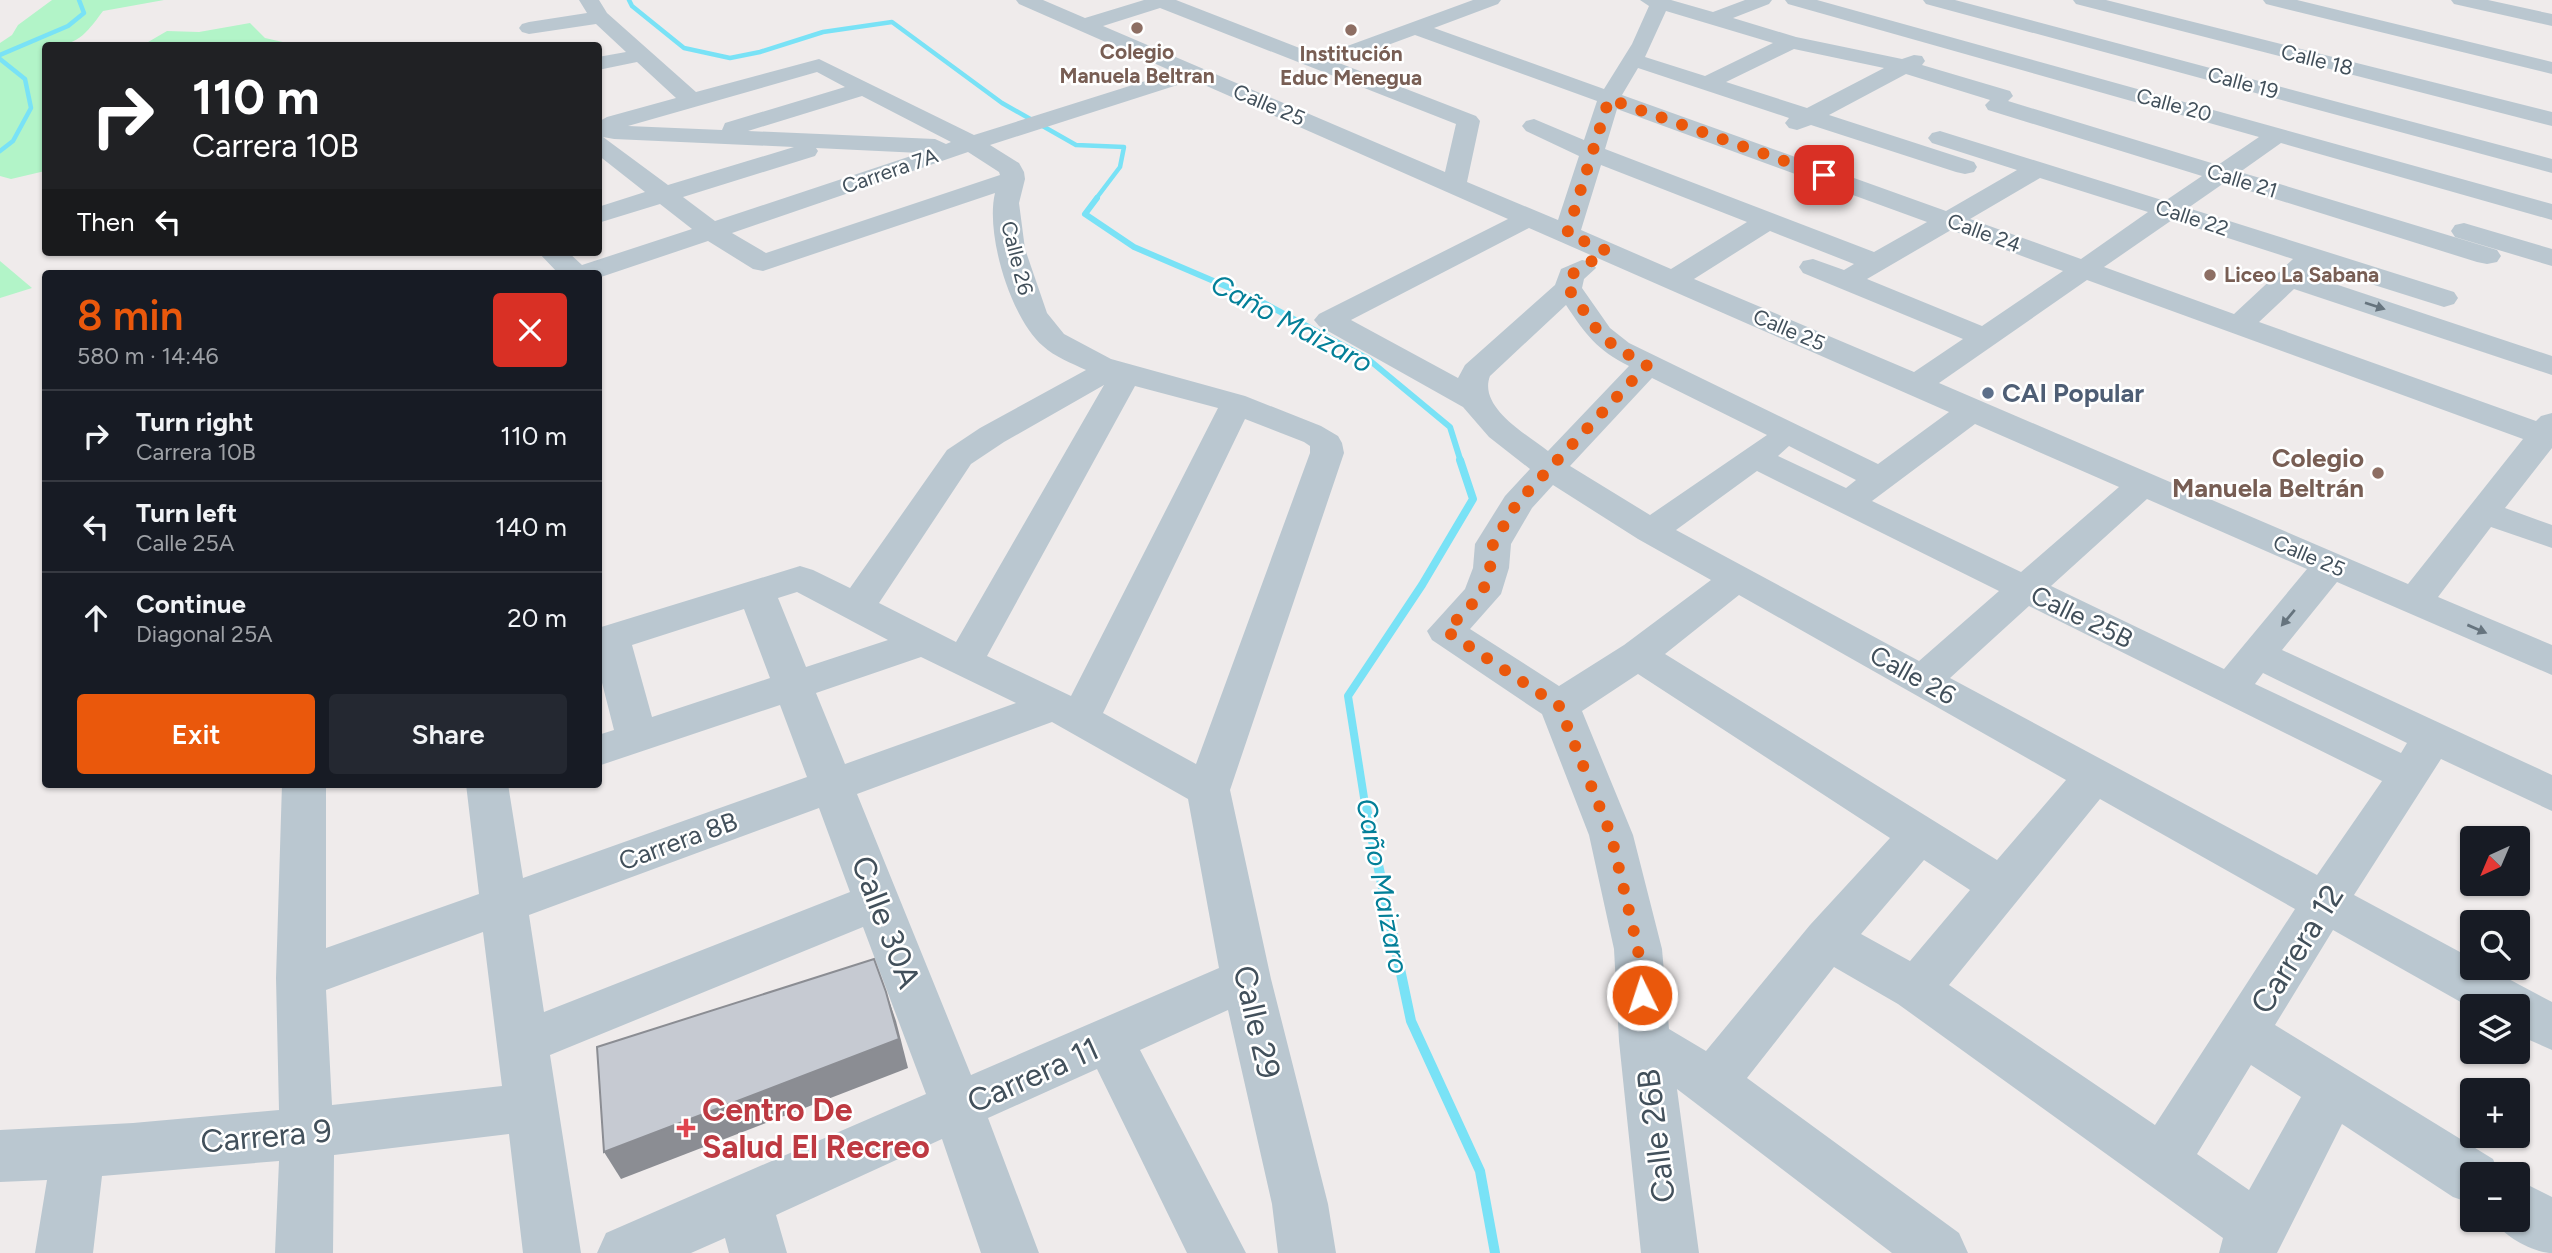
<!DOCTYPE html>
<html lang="en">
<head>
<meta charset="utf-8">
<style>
	:root { --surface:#171b24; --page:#242831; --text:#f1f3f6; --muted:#9ea1a6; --line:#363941; --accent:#ea580c }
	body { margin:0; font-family:Figtree,sans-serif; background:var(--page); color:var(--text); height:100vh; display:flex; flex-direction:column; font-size:26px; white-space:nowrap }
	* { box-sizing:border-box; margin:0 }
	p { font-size:23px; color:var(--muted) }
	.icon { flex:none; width:38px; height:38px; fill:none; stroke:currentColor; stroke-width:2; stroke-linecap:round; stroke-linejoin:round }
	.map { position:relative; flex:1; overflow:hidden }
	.side { position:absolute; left:42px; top:270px; width:560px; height:518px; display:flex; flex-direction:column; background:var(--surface); border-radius:7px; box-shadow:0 2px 5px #0004 }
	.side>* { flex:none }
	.guide { position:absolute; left:42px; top:42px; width:560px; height:214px; border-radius:7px; box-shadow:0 2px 5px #0004; background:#202124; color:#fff; overflow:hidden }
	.needle { width:46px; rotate:224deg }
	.controls { position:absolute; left:2460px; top:826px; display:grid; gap:14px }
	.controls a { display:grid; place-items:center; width:70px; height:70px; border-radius:7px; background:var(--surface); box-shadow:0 2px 5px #0004; font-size:35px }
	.pin { position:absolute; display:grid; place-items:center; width:60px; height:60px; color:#fff; margin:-30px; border-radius:14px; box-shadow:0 4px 10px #0006 }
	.me { position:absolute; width:77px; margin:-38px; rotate:356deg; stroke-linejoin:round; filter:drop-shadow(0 0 5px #0008) }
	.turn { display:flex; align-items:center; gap:24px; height:147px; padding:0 35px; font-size:32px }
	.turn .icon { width:91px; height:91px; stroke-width:2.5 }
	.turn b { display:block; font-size:49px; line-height:60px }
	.then { display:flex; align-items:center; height:66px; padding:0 35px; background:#0003; gap:14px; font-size:26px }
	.round { display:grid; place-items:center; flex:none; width:74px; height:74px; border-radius:7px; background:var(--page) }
	.headline { display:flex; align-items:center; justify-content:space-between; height:119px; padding:0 35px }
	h1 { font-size:42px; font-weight:600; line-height:52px; color:var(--accent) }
	.cta { display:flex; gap:14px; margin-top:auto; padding:14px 35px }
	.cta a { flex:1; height:80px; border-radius:7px; background:var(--accent); color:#fff; font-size:28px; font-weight:600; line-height:80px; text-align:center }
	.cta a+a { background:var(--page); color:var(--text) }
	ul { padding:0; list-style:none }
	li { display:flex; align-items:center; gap:21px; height:91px; padding:0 35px; border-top:2px solid var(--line) }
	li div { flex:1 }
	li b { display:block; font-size:26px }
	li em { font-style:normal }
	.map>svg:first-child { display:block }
	.green { fill:#b2f4c8 }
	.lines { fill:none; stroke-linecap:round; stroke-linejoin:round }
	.stream-far3 { stroke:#79e2f6; stroke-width:4.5 }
	.stream-far2 { stroke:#79e2f6; stroke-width:6 }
	.stream-far1 { stroke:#79e2f6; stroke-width:8 }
	.stream { stroke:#79e2f6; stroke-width:10 }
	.minor { fill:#bac7d0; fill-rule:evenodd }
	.shaded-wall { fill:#8b8d93 }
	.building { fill:#c6cad2; stroke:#8b8d93; stroke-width:2 }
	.oneway { fill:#66747e }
	.route { stroke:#ea580c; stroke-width:12; stroke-dasharray:0 21.6 }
	.education-dot { fill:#8d6e63; stroke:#fff; stroke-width:2.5 }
	.service-dot { fill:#5c6f8a; stroke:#fff; stroke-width:2.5 }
	.health-dot { fill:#e0444e; stroke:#fff; stroke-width:2.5 }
	.labels { text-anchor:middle; stroke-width:5; stroke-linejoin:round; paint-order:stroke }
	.far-education-label { font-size:21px; font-weight:bold; fill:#785e54; stroke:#fff }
	.far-street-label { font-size:21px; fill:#42505b; stroke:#fff }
	.service-label { font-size:26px; font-weight:bold; fill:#4e5e75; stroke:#fff; text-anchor:start }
	.education-label { font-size:26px; font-weight:bold; fill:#785e54; stroke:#fff; text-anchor:end }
	.street-label { font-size:26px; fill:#42505b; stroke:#fff }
	.water-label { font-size:28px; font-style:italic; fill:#037f98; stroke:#fff }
	.near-street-label { font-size:32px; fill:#42505b; stroke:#fff }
	.near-health-label { font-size:32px; font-weight:bold; fill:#be3a42; stroke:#fff; text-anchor:start }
</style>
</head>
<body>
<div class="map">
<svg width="2552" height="1253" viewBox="0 0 2552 1253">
	<rect width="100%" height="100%" fill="#efebeb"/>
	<!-- green -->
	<path class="green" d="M 52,0 L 164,0 L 103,11 C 85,35 78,46 46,46 L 45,171 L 11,179 L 0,176 L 0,43 L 12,35 L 18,25 Z
		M 250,23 L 265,38 L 296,45 L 143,45 L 167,31 L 199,32 Z
		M 0,261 L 32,288 L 0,298 Z"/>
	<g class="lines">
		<!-- stream-far3 -->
		<path class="stream-far3" d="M 629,0 L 632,6 L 684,48 L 730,58 L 760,52 L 823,32 L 892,22 L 1002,103 L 1076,145 L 1124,147 L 1120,167 L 1095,200
			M 0,55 L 68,26 L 84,13 L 79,0
			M 0,59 L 25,79 L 31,108 L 13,141 L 0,151"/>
		<!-- stream-far2 -->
		<path class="stream-far2" d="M 1097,198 L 1085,214 L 1134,247 L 1258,300 L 1368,359 L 1450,427 L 1461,462"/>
		<!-- stream-far1 -->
		<path class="stream-far1" d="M 1365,804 L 1348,696 L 1422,585 L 1473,499 L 1460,460"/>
		<!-- stream -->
		<path class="stream" d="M 1365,803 L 1411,1021 L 1480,1171 L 1495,1253"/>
		<!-- minor -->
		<path class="minor" d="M 579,0 L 599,0 L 607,13 L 696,92 L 819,59 L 974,135 L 1174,72 L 1019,4 L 1016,0 L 1043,0 L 1085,18 L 1144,0 L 1176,0 L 1320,56 L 1473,0 L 1501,0 L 1498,4 L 1434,28 L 1604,89 L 1632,44 L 1649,6 L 1640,0 L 1671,0 L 1713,12 L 1745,0 L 1772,0 L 1769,4 L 1733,18 L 1796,37 L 1902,59 L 1914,55 L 1922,56 L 1925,61 L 1922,65 L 2010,91 L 2013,96 L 2008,101 L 2218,165 L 2259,137 L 1788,4 L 1785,0 L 1817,0 L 2552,204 L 2552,220 L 2281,143 L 2240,172 L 2497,250 L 2501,256 L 2497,262 L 2487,264 L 2477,262 L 2224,183 L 2188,208 L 2454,292 L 2458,298 L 2454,304 L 2444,307 L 2317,267 L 2308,275 L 2552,356 L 2552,375 L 2294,289 L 2259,322 L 2536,421 L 2541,416 L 2552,413 L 2552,448 L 2505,508 L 2552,525 L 2552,548 L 2491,527 L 2438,597 L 2552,645 L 2552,675 L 2337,582 L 2282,650 L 2552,775 L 2552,811 L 2441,759 L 2354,895 L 2473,959 L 2473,968 L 2488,968 L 2552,1002 L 2552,1050 L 2518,1035 L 2518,1006 L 2473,1006 L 2473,1009 L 2333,930 L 2275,1025 L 2493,1159 L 2499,1174 L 2473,1174 L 2473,1204 L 2453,1197 L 2342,1124 L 2277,1253 L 2219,1253 L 2223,1238 L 1898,1004 L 1834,967 L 1747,1078 L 1959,1233 L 1968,1253 L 1892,1253 L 1677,1089 L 1699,1253 L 1641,1253 L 1619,1041 L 1614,949 L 1589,835 L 1542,714 L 1432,640 L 1427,631 L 1465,589 L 1473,568 L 1475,544 L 1505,496 L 1530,469 L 1489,437 L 1463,407 L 1319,326 L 1314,320 L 1319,314 L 1508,219 L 1193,80 L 990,145 L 1019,163 L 1024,172 L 1025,179 L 1019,203 L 1025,249 L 1047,313 L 1064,334 L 1111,359 L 1245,396 L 1321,426 L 1338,436 L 1342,443 L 1344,453 L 1230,790 L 1271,979 L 1328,1204 L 1336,1253 L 1278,1253 L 1272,1204 L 1228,1010 L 1140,1050 L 1246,1253 L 1187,1253 L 1097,1069 L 988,1118 L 1039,1253 L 981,1253 L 942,1139 L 776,1215 L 787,1253 L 729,1253 L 725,1238 L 691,1253 L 597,1253 L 606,1233 L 926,1094 L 863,927 L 550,1055 L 581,1253 L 523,1253 L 509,1134 L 334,1155 L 333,1253 L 275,1253 L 279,1161 L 102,1176 L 93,1253 L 35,1253 L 47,1180 L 0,1182 L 0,1130 L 133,1123 L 279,1110 L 276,978 L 282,784 L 326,784 L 326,948 L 479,894 L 466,784 L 508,784 L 523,878 L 807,777 L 780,705 L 598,766 L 598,735 L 614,730 L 598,667 L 598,628 L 800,566 L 813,570 L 850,588 L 947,450 L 980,428 L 1086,370 C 1071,363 1055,357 1043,346 C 1011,319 985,234 995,193 L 763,271 L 753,269 L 708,241 L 598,278 L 598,273 L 558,273 L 538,252 L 568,252 L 582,265 L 692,229 L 660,204 L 598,223 L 598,207 L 645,192 L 598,155 L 598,122 L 607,117 L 676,98 L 637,62 L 598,70 L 598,57 L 626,52 L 596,24 L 529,34 L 522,32 L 519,28 L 522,24 L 529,22 L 587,13 ZM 1160,8 L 1456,124 L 1445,172 L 1103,26 ZM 1666,11 L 1773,43 L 1705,76 L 1645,57 ZM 1415,35 L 1597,101 L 1584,140 L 1534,119 L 1526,121 L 1522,126 L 1526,131 L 1579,156 L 1558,220 L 1467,182 L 1480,121 L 1476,116 L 1339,63 ZM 1794,49 L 1884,68 L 1807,108 L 1726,82 ZM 1638,68 L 1789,118 L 1785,123 L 1789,128 L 1797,130 L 1811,125 L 1956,172 L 1965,174 L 1974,172 L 1977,167 L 1974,162 L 1829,115 L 1906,74 L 1990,100 L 1985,105 L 1988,110 L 2202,176 L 2165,201 L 1940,131 L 1932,133 L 1928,138 L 1932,143 L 2017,170 L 1946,211 L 1622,95 ZM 817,72 L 845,87 L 725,123 L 722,130 L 628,126 ZM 862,96 L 951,142 L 946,144 L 935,139 L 748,131 ZM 1617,109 L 1927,222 L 1874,252 L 1605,149 ZM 603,137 L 614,139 L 794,147 L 668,185 ZM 816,148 L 920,153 L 715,221 L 683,197 L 815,156 L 818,151 ZM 968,152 L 999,172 L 1000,175 L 766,253 L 732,233 ZM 1601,165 L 1747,222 L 1671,269 L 1581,230 ZM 2040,178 L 2148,212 L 2081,259 L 1970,219 ZM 2172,220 L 2293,259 L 2234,314 L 2104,267 ZM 1529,228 L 1949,412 L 1878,464 L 1629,343 L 1610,328 L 1582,288 L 1584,279 L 1596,268 L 1592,262 L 1582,260 L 1561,269 L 1555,285 L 1465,365 L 1458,378 L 1351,320 ZM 1951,230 L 2063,271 L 1982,326 L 1867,279 ZM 1770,231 L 1854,264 L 1844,270 L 1813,259 L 1803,261 L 1799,267 L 1803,273 L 1963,339 L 1914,372 L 1694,279 ZM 2087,280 L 2523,439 L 2408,584 L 1939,383 ZM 1566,305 C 1586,335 1597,350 1629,366 L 1548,451 C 1526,434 1478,407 1490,376 ZM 1652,378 L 1767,435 L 1650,515 L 1570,466 ZM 1104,385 L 956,642 L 879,603 L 971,464 L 1004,442 ZM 1135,386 L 1218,408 L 1071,696 L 987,656 ZM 1245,419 L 1304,442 L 1310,446 L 1310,453 L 1196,764 L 1103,713 ZM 1975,424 L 2119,487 L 2021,572 L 1872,501 ZM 1789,446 L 1856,480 L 1846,488 L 1778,456 ZM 1757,471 L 1999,591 L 1919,661 L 1676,530 ZM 1553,485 L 1638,539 L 1711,580 L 1624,645 L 1559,686 L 1470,629 L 1501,594 L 1509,568 L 1511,544 L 1532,508 ZM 2147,499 L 2307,569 L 2224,669 L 2051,586 ZM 797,592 L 888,640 L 806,667 L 778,598 ZM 1739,595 L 2066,780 L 1997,860 L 1665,654 ZM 2029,606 L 2382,781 L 2317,875 L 1950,678 ZM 744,609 L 770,678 L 652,717 L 632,645 ZM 921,657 L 1016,703 L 845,764 L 816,693 ZM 2263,673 L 2407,743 L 2401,753 L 2255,684 ZM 1638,674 L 1890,838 L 1810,925 L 1706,1051 L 1669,1029 L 1662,949 L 1633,835 L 1582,711 ZM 1052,722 L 1188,799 L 1219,968 L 971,1075 L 857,794 ZM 2100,799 L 2295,909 L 2155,1125 L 1949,985 ZM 819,808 L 850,892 L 544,1012 L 529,915 ZM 1924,860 L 1970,890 L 1910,961 L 1861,934 ZM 483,932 L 502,1086 L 332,1105 L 326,990 ZM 2251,1065 L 2301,1097 L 2249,1190 L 2197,1154 Z
			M 1923,0 L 1955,0 L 2552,159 L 2552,173 L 1926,4 Z
			M 2073,0 L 2106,0 L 2552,112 L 2552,126 L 2076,4 Z
			M 2263,0 L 2297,0 L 2552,62 L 2552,74 L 2266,4 Z
			M 2451,0 L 2488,0 L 2552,14 L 2552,26 L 2454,4 Z
			M 2464,223 L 2552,249 L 2552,266 L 2455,237 L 2451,231 L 2455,225 Z
			M 2518,1180 L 2552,1197 L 2552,1253 C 2534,1253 2502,1236 2495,1220 L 2518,1220 Z"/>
	</g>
	<!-- shaded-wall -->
	<path class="shaded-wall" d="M 886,992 L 896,1021 L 908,1068 L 621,1179 L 604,1152 Z"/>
	<!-- building -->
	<path class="building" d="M 874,959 L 886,992 L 899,1039 L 604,1152 L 597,1047 Z"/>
	<!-- one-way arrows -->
	<defs><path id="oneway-solid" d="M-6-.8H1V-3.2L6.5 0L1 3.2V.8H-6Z" transform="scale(1.75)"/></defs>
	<g class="oneway">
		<use href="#oneway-solid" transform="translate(2375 306) rotate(18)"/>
		<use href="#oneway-solid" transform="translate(2288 618) rotate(130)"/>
		<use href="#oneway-solid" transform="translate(2477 629) rotate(23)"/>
	</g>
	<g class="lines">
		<!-- route -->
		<path class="route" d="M 1642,995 L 1638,949 L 1611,835 L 1559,706 L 1446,631 L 1482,594 L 1490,568 L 1493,544 L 1517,503 L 1647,365 L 1618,349 L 1600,334 L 1568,288 L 1571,275 L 1607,251 L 1567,234 L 1609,99 L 1824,175"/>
	</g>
	<!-- markers -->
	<g class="education-dot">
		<circle cx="1137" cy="28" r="7"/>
		<circle cx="1351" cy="30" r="7"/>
		<circle cx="2210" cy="275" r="7"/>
		<circle cx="2378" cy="473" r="7"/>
	</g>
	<circle class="service-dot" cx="1988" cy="393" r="7"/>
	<path class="health-dot" d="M682.5 1117.5h7v7h7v7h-7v7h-7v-7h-7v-7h7z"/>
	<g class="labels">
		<!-- far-education labels -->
		<g class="far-education-label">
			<text x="1137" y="59">Colegio<tspan x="1137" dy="24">Manuela Beltran</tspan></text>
			<text x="1351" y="61">Institución<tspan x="1351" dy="24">Educ Menegua</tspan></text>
			<text x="2224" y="282" text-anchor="start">Liceo La Sabana</text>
		</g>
		<!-- far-street labels -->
		<g class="far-street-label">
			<text transform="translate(2317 60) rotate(14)" y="7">Calle 18</text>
			<text transform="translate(2243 83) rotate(15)" y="7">Calle 19</text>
			<text transform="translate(1269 105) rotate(23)" y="7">Calle 25</text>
			<text transform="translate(2174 105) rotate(15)" y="7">Calle 20</text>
			<text transform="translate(890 171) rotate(-19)" y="7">Carrera 7A</text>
			<text transform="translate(2242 181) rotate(17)" y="7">Calle 21</text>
			<text transform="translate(2192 218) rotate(18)" y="7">Calle 22</text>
			<text transform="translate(1984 233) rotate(20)" y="7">Calle 24</text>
			<text transform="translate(1017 258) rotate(76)" y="7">Calle 26</text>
			<text transform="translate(1789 330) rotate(23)" y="7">Calle 25</text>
			<text transform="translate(2309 556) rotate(23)" y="7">Calle 25</text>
		</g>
		<!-- service labels -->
		<g class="service-label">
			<text x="2002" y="402">CAI Popular</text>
		</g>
		<!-- education labels -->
		<g class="education-label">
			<text x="2364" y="467">Colegio<tspan x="2364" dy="30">Manuela Beltrán</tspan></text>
		</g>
		<!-- street labels -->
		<g class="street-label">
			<text transform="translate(2082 617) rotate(26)" y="9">Calle 25B</text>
			<text transform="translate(1913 675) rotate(29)" y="9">Calle 26</text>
			<text transform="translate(678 841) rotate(-20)" y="9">Carrera 8B</text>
		</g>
		<!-- water labels -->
		<g class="water-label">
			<text transform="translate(1292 323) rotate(28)" y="10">Caño Maizaro</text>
			<text transform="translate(1383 886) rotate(79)" y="10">Caño Maizaro</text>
		</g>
		<!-- near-street labels -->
		<g class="near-street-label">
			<text transform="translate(886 922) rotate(69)" y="11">Calle 30A</text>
			<text transform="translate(2297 949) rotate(-58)" y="11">Carrera 12</text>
			<text transform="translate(1257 1022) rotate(77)" y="11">Calle 29</text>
			<text transform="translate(1033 1075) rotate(-24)" y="11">Carrera 11</text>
			<text transform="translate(266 1136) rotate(-5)" y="11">Carrera 9</text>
			<text transform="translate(1656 1136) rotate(-97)" y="11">Calle 26B</text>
		</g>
		<!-- near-health labels -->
		<g class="near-health-label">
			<text x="702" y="1121">Centro De<tspan x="702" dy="37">Salud El Recreo</tspan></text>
		</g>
	</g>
</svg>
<div class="controls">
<a><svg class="needle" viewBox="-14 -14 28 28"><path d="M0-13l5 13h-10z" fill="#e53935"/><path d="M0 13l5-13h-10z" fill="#9ea1a6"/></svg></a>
<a><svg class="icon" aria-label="search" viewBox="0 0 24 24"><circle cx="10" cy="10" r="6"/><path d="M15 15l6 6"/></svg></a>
<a><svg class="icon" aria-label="layers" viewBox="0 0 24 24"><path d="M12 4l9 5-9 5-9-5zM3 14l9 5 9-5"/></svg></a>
<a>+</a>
<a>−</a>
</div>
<div class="pin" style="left:1824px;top:175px;background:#d93025"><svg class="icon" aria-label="arrive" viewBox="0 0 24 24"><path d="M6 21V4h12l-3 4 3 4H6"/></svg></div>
<svg class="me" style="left:1642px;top:995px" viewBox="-20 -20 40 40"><circle r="17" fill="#ea580c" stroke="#fff" stroke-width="3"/><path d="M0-11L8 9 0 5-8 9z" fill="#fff"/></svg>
<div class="guide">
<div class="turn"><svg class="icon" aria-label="right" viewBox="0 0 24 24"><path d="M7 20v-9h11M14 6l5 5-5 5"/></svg><div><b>110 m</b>Carrera 10B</div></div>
<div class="then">Then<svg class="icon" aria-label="left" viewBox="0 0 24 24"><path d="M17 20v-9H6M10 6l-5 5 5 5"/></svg></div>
</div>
<section class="side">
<div class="headline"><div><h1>8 min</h1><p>580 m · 14:46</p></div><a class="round" style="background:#d93025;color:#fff"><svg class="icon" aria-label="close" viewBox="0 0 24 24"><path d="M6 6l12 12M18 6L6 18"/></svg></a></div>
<ul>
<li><svg class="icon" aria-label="right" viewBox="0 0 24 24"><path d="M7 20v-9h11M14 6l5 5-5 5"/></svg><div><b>Turn right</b><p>Carrera 10B</p></div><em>110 m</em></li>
<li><svg class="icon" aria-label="left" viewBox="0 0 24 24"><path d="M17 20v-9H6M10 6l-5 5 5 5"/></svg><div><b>Turn left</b><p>Calle 25A</p></div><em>140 m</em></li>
<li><svg class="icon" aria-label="ahead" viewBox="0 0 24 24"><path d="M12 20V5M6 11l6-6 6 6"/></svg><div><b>Continue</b><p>Diagonal 25A</p></div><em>20 m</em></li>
</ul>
<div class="cta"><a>Exit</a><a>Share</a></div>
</section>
</div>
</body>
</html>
